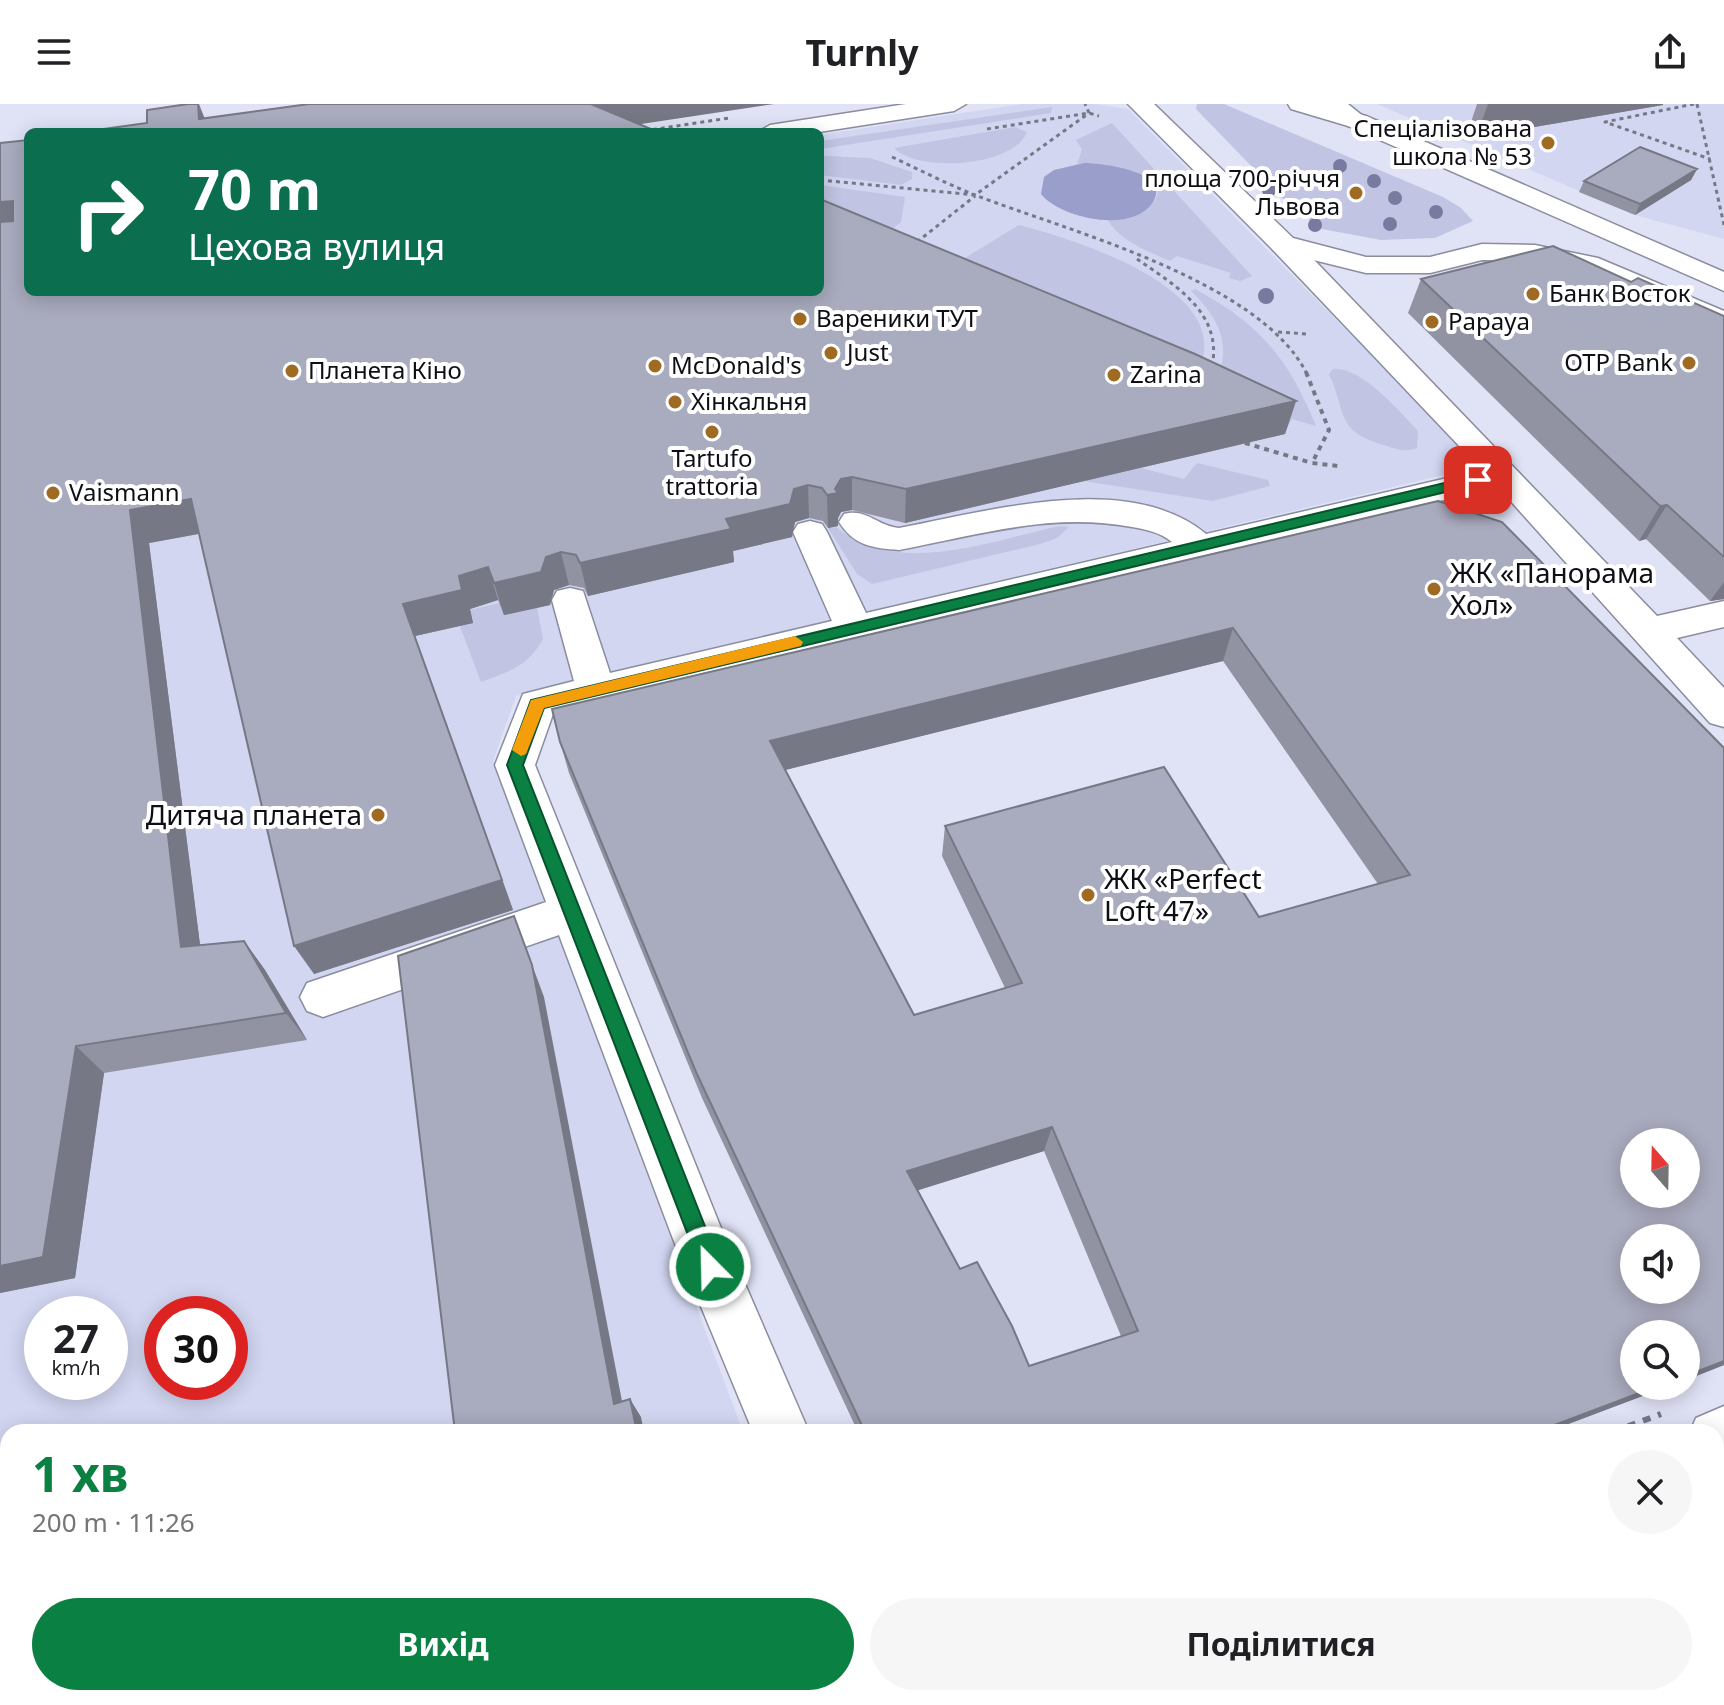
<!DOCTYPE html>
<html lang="uk">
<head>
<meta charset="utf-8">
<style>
	:root { --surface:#fff; --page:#f6f6f6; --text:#202124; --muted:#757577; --accent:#0b8043 }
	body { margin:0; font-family:"Noto Sans",sans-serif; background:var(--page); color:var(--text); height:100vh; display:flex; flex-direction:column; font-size:30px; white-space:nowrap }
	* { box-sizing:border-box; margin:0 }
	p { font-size:26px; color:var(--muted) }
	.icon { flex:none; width:44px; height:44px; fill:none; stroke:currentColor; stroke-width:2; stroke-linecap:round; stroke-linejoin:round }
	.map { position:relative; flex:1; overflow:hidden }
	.sheet { position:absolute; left:0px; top:1320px; width:1724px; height:282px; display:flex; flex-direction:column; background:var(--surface); border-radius:24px 24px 0 0; box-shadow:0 4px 20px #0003 }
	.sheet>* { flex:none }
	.top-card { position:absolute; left:24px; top:24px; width:800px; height:168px; border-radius:12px; box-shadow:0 4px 20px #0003; background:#0b6e4f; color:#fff; overflow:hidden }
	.needle { width:52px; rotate:340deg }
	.fabs { position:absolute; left:1620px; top:1024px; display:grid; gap:16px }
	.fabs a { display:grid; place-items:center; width:80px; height:80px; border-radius:50%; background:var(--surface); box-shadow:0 4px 20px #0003; font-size:40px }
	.speed { position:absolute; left:24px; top:1192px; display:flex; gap:16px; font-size:40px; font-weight:700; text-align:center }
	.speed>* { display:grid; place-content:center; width:104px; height:104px; border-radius:50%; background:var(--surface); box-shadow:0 4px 20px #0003; line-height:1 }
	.speed small { font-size:20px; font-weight:400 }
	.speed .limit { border:12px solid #d22; background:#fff; color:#111 }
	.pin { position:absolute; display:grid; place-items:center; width:68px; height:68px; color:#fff; margin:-34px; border-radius:16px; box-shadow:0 4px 12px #0006 }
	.me { position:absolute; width:88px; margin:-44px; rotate:337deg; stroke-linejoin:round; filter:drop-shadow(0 0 6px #0008) }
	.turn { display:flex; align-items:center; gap:28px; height:168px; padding:0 32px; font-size:36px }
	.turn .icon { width:104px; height:104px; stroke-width:2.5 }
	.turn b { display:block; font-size:56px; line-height:68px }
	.round { display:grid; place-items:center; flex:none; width:84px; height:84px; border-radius:42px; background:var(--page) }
	.head { display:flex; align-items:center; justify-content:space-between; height:136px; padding:0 32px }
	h1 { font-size:48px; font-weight:700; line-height:60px; color:var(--accent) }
	.primary-button { display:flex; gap:16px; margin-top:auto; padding:16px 32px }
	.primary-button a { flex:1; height:92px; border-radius:48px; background:var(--accent); color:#fff; font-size:32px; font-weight:700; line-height:92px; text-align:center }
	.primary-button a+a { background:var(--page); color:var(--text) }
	header { display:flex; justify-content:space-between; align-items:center; height:104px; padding:0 32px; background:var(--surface); font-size:36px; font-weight:700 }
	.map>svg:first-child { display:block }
	.built { fill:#d2d6f1; fill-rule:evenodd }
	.green { fill:#c1c5e3 }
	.water { fill:#999eca }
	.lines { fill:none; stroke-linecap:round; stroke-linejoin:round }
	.minor-casing { stroke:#8a8d9f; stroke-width:3 }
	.major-casing { stroke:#8a8d9f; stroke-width:3 }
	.path-far2 { stroke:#777886; stroke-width:3; stroke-dasharray:4 4; stroke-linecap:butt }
	.path-far1 { stroke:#777886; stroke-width:4; stroke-dasharray:5 5; stroke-linecap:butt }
	.path { stroke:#777886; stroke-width:6; stroke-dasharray:8 8; stroke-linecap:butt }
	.minor { fill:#fff; fill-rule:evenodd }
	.major { fill:#fff; fill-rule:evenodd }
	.tree { fill:#797aa0 }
	.wall { fill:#9193a3; fill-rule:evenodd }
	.shaded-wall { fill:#767885 }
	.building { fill:#a9abbe; stroke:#767885; stroke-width:2; fill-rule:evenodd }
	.route { fill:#0b8043; stroke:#07532c; stroke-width:2 }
	.slow { fill:#f59e0b }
	.poi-dot { fill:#9f6a22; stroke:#fff; stroke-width:3 }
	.labels { text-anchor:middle; stroke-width:8; stroke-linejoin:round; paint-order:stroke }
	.far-poi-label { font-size:24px; fill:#0e0f16; stroke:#fff; text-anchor:start }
	.poi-label { font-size:28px; fill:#0e0f16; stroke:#fff; text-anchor:start }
</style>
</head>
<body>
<header><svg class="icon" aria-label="menu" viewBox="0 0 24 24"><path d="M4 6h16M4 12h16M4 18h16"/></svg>Turnly<svg class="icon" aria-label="share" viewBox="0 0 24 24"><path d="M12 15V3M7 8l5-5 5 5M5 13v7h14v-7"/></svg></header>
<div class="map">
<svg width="1724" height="1601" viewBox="0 0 1724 1601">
	<rect width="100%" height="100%" fill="#e0e2f6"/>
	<!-- built -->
	<path class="built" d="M 1022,0 L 1096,0 L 1128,5 L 1481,362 L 516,592 L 493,657 L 743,1328 L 8,1328 L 8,1594 L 842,1594 L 845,1601 L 0,1601 L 0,155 L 28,188 L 820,188 L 820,31 ZM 42,1210 L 110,1210 L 110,1278 L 42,1278 ZM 162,1210 L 230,1210 L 230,1278 L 162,1278 Z
		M 1377,0 L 1724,0 L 1724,135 L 1635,111 Z"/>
	<!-- green -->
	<path class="green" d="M 1224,0 L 1443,93 L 1461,104 L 1473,117 L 1435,134 L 1381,136 L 1322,125 L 1290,102 L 1196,5 L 1197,0 Z
		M 1052,3 L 1051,9 L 820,45 L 820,37 Z
		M 1112,19 L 1252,172 L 1240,177 L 1229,174 L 1231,169 L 1177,152 L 1170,157 C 1147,147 1120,137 1107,115 C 1121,115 1131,111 1143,105 C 1193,77 1100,56 1077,60 L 1082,45 L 1076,36 Z
		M 1015,23 L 1027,28 C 1014,63 917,69 894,44 Z
		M 828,52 L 870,54 L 912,68 L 912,75 L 901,81 L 820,71 L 820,53 Z
		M 820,81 L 905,93 L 901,118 L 877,138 L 820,113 Z
		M 1019,121 C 1074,135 1233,184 1200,263 L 932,174 Z
		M 1195,185 C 1261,221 1288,254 1316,322 L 1292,315 L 1287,324 L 1217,275 C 1232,240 1218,213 1191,187 Z
		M 1333,265 C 1361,262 1400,308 1418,327 L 1417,344 C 1406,348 1398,346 1387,342 C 1335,327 1348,313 1329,270 Z
		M 1197,359 L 1268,376 L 1270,382 L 1213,397 L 1083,377 L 1141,364 L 1184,375 Z
		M 1060,422 L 1069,423 L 1057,434 L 1040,440 L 872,480 L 857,470 L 828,424 L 836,423 C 900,474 988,437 1060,422 Z
		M 509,497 L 513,509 L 537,504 L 543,535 C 528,562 509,568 481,578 L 453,504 L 465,507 Z"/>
	<!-- water -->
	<path class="water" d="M 1084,59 C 1100,59 1173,67 1153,98 C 1133,130 1061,115 1041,90 L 1044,73 L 1054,66 Z"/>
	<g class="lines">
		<!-- minor casing -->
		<g class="minor-casing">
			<path id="minor" d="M 906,0 L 966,0 L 954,7 L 819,28 L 758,28 L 770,21 Z
				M 1320,0 L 1348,0 L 1369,17 L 1357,24 L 1348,22 Z
				M 1283,132 L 1293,134 L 1657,512 L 1724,497 L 1724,523 L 1677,534 L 1724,584 L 1724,623 L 1710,619 L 1498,383 L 553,610 L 535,661 L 723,1129 L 809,1328 L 753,1328 L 673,1135 L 559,831 L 323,913 L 307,907 L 300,893 L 307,879 L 546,798 L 495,661 L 523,590 L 574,577 L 552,496 L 557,487 L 570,484 L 583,487 L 610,569 L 832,517 L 793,428 L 798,420 L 810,417 L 822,420 L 827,428 L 866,509 L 1172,438 C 1159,428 1148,426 1132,423 C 1051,408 979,431 899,446 C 873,444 854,442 839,418 L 844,410 C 867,404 877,422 899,424 C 989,407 1129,366 1206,430 L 1482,366 L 1273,146 L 1269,140 L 1273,134 Z
				M 1724,1302 L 1724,1360 L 1716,1363 L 1716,1328 L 1690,1328 L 1696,1314 Z
				M 862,1594 L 926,1594 L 928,1601 L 864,1601 Z
				M 982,1594 L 1061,1594 L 1058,1601 L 979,1601 Z
				M 1151,1594 L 1215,1594 L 1218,1601 L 1154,1601 Z"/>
		</g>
		<!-- major casing -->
		<g class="major-casing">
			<path id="major" d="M 1128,0 L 1154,0 L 1293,134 L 1366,153 L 1430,153 L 1482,140 L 1535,141 L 1598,154 L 1724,207 L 1724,227 L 1580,167 L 1535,157 L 1482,156 L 1430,169 L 1366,169 L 1273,146 Z
				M 1288,0 L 1326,0 L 1366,12 L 1724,168 L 1724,187 L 1348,22 L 1291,5 Z"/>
		</g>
		<!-- path-far2 -->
		<path class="path-far2" d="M 1694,0 L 1605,18 L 1710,55
			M 1697,0 L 1724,121
			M 987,25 L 1089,9 L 1099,12
			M 637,28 L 729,14
			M 892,53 C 920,66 947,80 975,91 C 1068,127 1261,177 1307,270
			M 820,76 L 975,91 L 1089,9 L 1085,0
			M 917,138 L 975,92
			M 1137,155 C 1176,182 1223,209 1212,263
			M 1278,228 L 1307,230"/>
		<!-- path-far1 -->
		<path class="path-far1" d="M 1306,268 L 1329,326 L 1312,359 L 1338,362
			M 1245,339 L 1312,359"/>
		<!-- path -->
		<path class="path" d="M 1613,1328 L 1661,1310
			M 1716,1407 L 1724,1403
			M 1257,1601 L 1274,1594"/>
		<!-- minor -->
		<use href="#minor" class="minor"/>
		<!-- major -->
		<use href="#major" class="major"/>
	</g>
	<!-- trees -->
	<g class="tree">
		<circle cx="1340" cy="62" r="7"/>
		<circle cx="1374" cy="77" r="7"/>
		<circle cx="1269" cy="86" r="7"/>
		<circle cx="1395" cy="94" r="7"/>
		<circle cx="1436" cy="108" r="7"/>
		<circle cx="1390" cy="120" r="7"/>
		<circle cx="1315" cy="121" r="7"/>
		<circle cx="1266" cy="192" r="8"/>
	</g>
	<!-- wall -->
	<path class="wall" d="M 1477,0 L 1663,0 L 1663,1 L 1476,33 L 1471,18 Z
		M 0,39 L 1296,297 L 1285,330 L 905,419 L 852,406 L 841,408 L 838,414 L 838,422 L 828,424 L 823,417 L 809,414 L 795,418 L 792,433 L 733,447 L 734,458 L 588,492 L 584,484 L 569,481 L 554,486 L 550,501 L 504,511 L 498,496 L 470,505 L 473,519 L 415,532 L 513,806 L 314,870 L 199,430 L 149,439 L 200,841 L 244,837 L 265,866 L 307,936 L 104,969 L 75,1174 L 0,1189 Z
		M 1697,65 L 1691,76 L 1635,111 L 1579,88 L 1584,77 Z
		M 1421,175 L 1631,178 L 1724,212 L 1724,495 L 1710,497 L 1646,435 L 1639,437 L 1408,209 Z
		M 1438,397 L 1724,644 L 1724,1261 L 1686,1276 L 1634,1282 L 1669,1282 L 1547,1328 L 858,1328 L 702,994 L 569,669 L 560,638 ZM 1223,557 L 1378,780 L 1259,813 L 945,722 L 942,752 L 1005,884 L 914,911 L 785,666 ZM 1044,1047 L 1121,1232 L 1029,1262 L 960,1165 L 918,1086 Z
		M 1724,1489 L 1724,1601 L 1451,1601 L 1468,1594 L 1716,1594 L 1716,1493 Z"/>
	<!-- shaded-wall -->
	<path class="shaded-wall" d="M 199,0 L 210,28 L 199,15 Z
		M 583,0 L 774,0 L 588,28 Z
		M 1488,0 L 1663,0 L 1663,1 L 1476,33 Z
		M 1697,65 L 1691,76 L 1635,111 L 1640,100 Z
		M 13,97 L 28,125 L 0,133 L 0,98 Z
		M 1296,297 L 1285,330 L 905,419 L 906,385 Z
		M 852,373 L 852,406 L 841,408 L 838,414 L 838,422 L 828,424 L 827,391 L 835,385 L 841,375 Z
		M 808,381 L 809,414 L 795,418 L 792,433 L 733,447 L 734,458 L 588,492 L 580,459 L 726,415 L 794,385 Z
		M 191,395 L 208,428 L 149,439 L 204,872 L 181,843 L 130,406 Z
		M 1667,401 L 1646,435 L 1639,437 L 1660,402 Z
		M 561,448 L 569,481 L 554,486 L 550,501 L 504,511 L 494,479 L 546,453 Z
		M 488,463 L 498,496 L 470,505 L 473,519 L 415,532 L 513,806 L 314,870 L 294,842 L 403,500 L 459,472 Z
		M 1724,478 L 1724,495 L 1710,497 Z
		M 1233,524 L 1223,557 L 773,669 L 770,637 Z
		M 514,812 L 544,893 L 626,1318 L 614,1300 Z
		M 244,837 L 265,866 L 307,936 L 286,909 Z
		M 76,942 L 104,969 L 75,1174 L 0,1189 L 0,1162 Z
		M 1052,1023 L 1044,1047 L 906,1090 L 907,1067 Z
		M 1724,1257 L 1724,1261 L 1686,1276 L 1686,1272 Z
		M 1658,1282 L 1669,1282 L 1547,1328 L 1536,1328 Z
		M 630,1295 L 641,1313 L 644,1328 L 637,1328 Z
		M 674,1594 L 696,1594 L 678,1601 L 657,1601 Z"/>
	<!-- building -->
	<path class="building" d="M 188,0 L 198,0 L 199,15 L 309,0 L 591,0 L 658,28 L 82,28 L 147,19 L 147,6 Z
		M 28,36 L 28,188 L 820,188 L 820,95 L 1195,250 L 1296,297 L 906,385 L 852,373 L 841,375 L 835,385 L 838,389 L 827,391 L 822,384 L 808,381 L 794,385 L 790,400 L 726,415 L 731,425 L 580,459 L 576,451 L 561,448 L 546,453 L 541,468 L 494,479 L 488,463 L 459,472 L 462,486 L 403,500 L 502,776 L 294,842 L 191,395 L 130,406 L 181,843 L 244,837 L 286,909 L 76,942 L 43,1153 L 0,1162 L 0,118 L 13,117 L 13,97 L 0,98 L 0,39 Z
		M 1640,43 L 1697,65 L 1640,100 L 1584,77 Z
		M 1553,142 L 1631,178 L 1638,174 L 1724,212 L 1724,453 L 1667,401 L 1660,402 L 1421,175 Z
		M 1438,397 L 1502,418 L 1724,644 L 1724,1257 L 1686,1272 L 1686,1230 L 1634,1230 L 1634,1282 L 1658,1282 L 1536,1328 L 865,1328 L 696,968 L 560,638 L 552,605 ZM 1233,524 L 1410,771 L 1259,813 L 1164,663 L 945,722 L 1022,879 L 914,911 L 770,637 ZM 1052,1023 L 1138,1227 L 1029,1262 L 1012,1222 L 977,1158 L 960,1165 L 907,1067 ZM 1634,1038 L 1686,1038 L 1686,1090 L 1634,1090 ZM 1634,1134 L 1686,1134 L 1686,1186 L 1634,1186 Z
		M 514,812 L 532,861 L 614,1300 L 630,1295 L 637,1328 L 455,1328 L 398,852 Z
		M 1724,1501 L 1724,1601 L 1479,1601 L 1496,1594 L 1716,1594 L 1716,1504 Z
		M 60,1594 L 674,1594 L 657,1601 L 60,1601 Z"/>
	<!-- route -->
	<path class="route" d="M 1478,371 L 1485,376 L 1483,379 L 544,604 L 523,661 L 721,1163 L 718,1170 L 710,1174 L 703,1170 L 507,661 L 531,596 Z"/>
	<!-- slow -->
	<path class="slow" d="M 795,532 L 803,538 L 801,542 L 544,604 L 526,650 L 521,652 L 512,646 L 531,596 Z"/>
	<!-- markers -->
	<g class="poi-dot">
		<circle cx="1548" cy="39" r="8"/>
		<circle cx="1356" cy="89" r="8"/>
		<circle cx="1533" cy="190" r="8"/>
		<circle cx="800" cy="215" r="8"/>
		<circle cx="1432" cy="218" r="8"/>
		<circle cx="831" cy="249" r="8"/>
		<circle cx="1689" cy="259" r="8"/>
		<circle cx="655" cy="262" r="8"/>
		<circle cx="292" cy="267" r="8"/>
		<circle cx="1114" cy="271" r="8"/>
		<circle cx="675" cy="298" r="8"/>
		<circle cx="712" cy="328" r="8"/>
		<circle cx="53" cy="389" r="8"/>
		<circle cx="1434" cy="485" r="8"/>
		<circle cx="378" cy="711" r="8"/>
		<circle cx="1088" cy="791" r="8"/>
	</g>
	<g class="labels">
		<!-- far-poi labels -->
		<g class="far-poi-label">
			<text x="1532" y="33" text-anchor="end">Спеціалізована<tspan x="1532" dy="28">школа № 53</tspan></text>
			<text x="1340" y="83" text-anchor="end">площа 700-річчя<tspan x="1340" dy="28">Львова</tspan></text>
			<text x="1549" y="198">Банк Восток</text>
			<text x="816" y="223">Вареники ТУТ</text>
			<text x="1448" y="226">Papaya</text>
			<text x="847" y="257">Just</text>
			<text x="1673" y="267" text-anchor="end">OTP Bank</text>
			<text x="671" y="270">McDonald's</text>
			<text x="308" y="275">Планета Кіно</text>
			<text x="1130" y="279">Zarina</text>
			<text x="691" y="306">Хінкальня</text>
			<text x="712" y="363" text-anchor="middle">Tartufo<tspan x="712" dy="28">trattoria</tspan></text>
			<text x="69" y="397">Vaismann</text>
		</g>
		<!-- poi labels -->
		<g class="poi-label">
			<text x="1450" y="479">ЖК «Панорама<tspan x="1450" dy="32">Хол»</tspan></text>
			<text x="362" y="721" text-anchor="end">Дитяча планета</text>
			<text x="1104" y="785">ЖК «Perfect<tspan x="1104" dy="32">Loft 47»</tspan></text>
		</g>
	</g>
</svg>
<div class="fabs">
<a><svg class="needle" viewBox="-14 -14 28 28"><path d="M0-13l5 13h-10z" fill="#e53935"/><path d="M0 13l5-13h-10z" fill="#757577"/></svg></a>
<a><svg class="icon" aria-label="sound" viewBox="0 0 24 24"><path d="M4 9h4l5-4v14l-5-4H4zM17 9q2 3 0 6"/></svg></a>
<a><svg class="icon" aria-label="search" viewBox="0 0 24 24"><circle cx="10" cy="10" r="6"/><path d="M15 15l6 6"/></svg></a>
</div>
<div class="speed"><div>27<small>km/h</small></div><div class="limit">30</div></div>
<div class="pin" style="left:1478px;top:376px;background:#d93025"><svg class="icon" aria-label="arrive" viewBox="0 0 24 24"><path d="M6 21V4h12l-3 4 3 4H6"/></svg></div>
<svg class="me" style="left:710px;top:1163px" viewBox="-20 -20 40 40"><circle r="17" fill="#0b8043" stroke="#fff" stroke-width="3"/><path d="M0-11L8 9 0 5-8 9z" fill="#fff"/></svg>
<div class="top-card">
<div class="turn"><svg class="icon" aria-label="right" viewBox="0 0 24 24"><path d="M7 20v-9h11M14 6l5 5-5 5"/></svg><div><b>70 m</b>Цехова вулиця</div></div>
</div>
<section class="sheet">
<div class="head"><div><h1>1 хв</h1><p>200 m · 11:26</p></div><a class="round"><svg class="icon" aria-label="close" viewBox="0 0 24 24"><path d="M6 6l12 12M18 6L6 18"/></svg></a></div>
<div class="primary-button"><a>Вихід</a><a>Поділитися</a></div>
</section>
</div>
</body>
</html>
